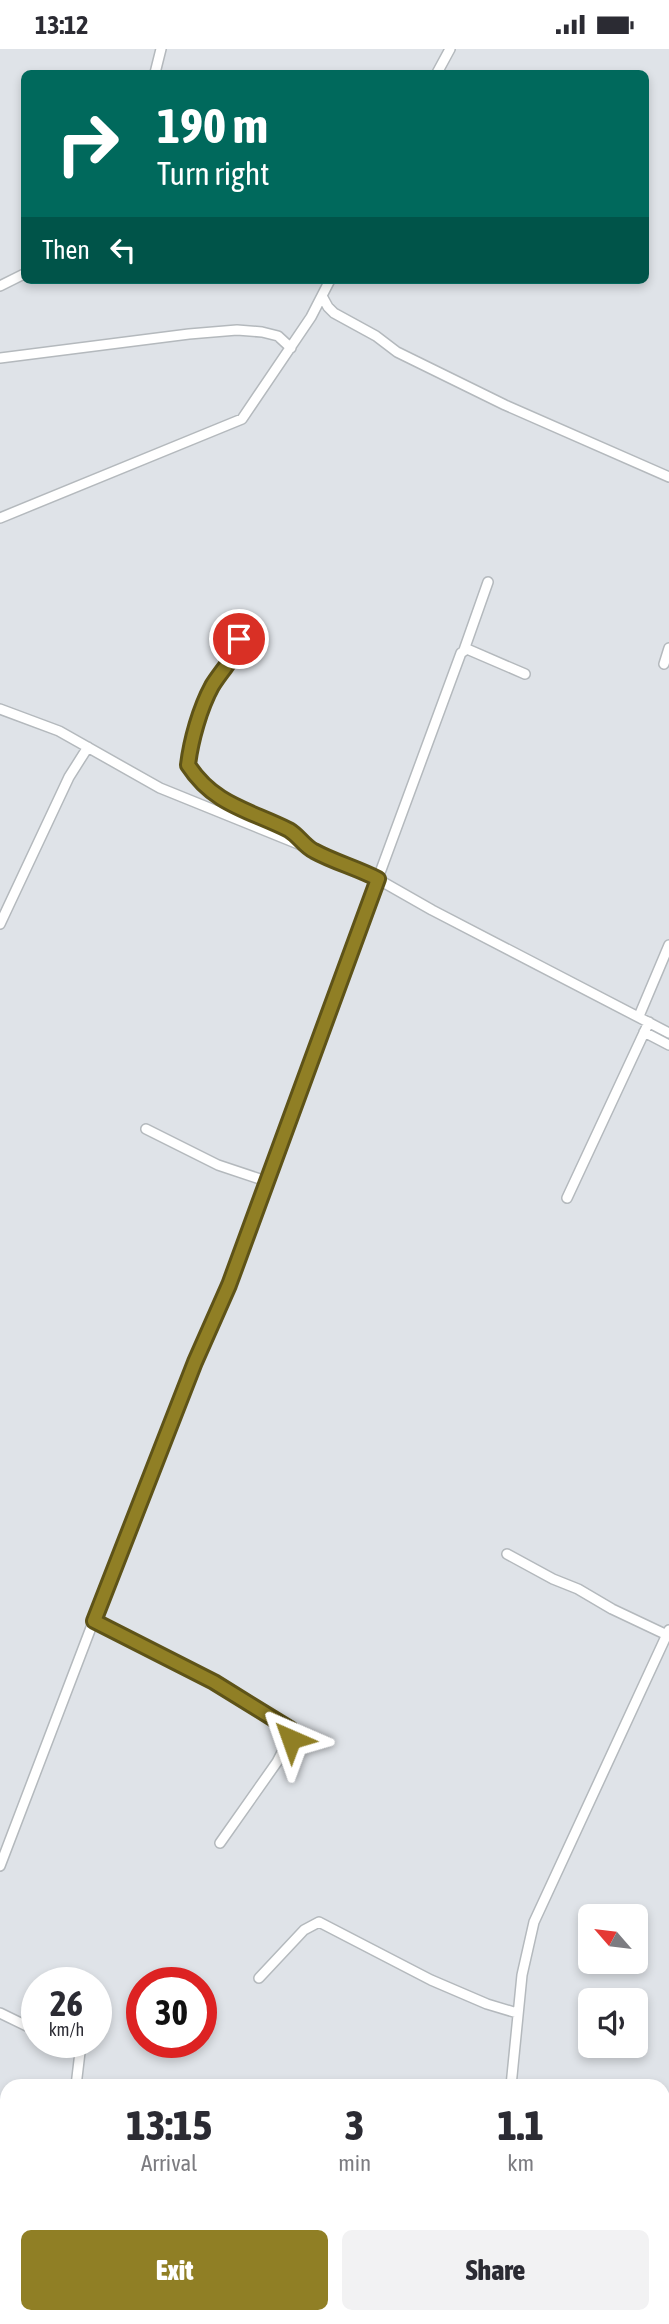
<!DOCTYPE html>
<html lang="en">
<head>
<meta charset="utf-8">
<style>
	:root { --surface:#fff; --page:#f2f2f3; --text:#2b2b33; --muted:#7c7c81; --accent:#907f25 }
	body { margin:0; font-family:"Asap Condensed",sans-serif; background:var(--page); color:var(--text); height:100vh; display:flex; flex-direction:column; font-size:26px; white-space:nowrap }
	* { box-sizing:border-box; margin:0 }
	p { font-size:23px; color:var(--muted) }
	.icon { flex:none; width:38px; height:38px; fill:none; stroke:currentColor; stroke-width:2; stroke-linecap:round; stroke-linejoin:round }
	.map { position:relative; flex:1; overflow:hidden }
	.panel { position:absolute; left:0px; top:2030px; width:670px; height:245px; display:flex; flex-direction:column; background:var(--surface); border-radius:21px 21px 0 0; box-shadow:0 4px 10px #0003 }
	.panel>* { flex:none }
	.hud { position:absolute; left:21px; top:21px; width:628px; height:214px; border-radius:10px; box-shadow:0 4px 10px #0003; background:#00695c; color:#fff; overflow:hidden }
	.needle { width:46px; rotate:298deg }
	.controls { position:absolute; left:578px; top:1855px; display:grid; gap:14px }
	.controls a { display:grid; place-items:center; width:70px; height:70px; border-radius:10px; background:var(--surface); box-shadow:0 4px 10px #0003; font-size:35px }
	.speed { position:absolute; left:21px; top:1918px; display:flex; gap:14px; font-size:35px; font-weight:700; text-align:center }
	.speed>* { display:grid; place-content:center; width:91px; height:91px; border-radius:50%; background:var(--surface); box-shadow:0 4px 10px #0003; line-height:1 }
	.speed small { font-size:18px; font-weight:400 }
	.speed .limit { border:10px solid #d22; background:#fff; color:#111 }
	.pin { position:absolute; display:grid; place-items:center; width:60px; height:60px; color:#fff; margin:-30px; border:4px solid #fff; border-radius:50%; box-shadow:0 2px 7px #0007 }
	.me { position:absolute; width:77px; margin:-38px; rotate:317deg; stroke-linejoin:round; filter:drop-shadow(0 0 5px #0008) }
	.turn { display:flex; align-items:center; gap:24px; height:147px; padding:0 21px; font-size:32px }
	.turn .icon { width:91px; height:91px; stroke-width:2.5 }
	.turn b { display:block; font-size:49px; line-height:60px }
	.then { display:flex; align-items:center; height:66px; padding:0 21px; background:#0003; gap:14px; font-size:26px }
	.eta { display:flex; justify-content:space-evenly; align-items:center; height:119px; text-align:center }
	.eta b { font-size:42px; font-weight:800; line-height:49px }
	.cta { display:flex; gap:14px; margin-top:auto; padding:14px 21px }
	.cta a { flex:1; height:80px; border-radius:10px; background:var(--accent); color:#fff; font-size:28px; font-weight:800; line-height:80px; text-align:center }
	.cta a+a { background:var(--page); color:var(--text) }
	.status { display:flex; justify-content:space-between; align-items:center; height:49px; padding:0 35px; background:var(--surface); direction:ltr }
	.status svg { height:19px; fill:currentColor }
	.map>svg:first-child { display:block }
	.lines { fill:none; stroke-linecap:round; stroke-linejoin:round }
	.street-casing { stroke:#b4b9bd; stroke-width:12 }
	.street { stroke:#fff; stroke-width:9 }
	.route-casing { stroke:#5e5318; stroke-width:18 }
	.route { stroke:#907f25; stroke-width:12 }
</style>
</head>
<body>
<div class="status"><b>13:12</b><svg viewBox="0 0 49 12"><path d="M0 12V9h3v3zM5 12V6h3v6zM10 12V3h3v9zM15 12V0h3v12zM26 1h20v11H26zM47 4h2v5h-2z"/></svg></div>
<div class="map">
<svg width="669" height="2275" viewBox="0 0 669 2275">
	<rect width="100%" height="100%" fill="#dfe3e8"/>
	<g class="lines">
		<!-- street casing -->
		<g class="street-casing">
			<path id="street" d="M 155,24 L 161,0
				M 437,24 L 450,0
				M 0,237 L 24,225
				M 322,247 L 328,258 L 334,264 L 376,287 L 397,303 L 505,356 L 669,428
				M 0,309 L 189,285 L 237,281 L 262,283 L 278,287 L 291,299
				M 0,469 L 242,370 L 311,268 L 330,231
				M 228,573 L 239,590 C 236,608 221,622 212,637 C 200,659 191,691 188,716 C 222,769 272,759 308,797
				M 464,601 L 488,533
				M 664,615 L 669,599
				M 0,660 L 59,682 L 160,739 L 360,820 L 432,861 L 669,984
				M 0,875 L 69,728 L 88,698
				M 639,967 L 669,896
				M 644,983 L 669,996
				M 146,1080 L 218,1116 L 266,1132
				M 567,1149 L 649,973
				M 507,1505 L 553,1530 L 578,1540 L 612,1560 L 667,1586
				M 94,1572 L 214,1634 L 277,1671 L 292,1684 L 277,1713 L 220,1794
				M 0,1817 L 113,1521 L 228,1236 L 461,604 L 467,600 L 525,625
				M 259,1929 L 304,1881 L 319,1873 L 431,1931 L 487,1955 L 517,1964
				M 0,1964 L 37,1982
				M 60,1993 L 76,1998 L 80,2003 L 76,2037
				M 511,2037 L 522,1926 L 534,1873 L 669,1581
				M 0,2078 L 7,2078
				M 277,2275 L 287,2268
				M 488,2275 L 489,2268"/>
		</g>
		<!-- street -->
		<use href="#street" class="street"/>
	</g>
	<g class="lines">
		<!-- route casing -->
		<g class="route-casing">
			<path id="route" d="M 239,590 C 236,608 221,622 212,637 C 200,659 191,691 188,716 C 214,756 249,761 289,781 C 299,787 304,797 314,802 C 334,813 357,819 378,830 L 229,1236 L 195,1313 L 94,1572 L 214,1633 L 290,1680 L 292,1684 L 291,1690"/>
		</g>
		<!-- route -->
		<use href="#route" class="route"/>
	</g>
</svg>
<div class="controls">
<a><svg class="needle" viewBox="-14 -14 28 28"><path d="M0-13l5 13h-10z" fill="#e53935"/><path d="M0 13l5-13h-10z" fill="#7c7c81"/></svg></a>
<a><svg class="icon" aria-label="sound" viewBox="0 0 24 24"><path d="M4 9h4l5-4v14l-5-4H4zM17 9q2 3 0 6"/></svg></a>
</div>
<div class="speed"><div>26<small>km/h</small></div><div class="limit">30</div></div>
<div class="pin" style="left:239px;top:590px;background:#d93025"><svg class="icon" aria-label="arrive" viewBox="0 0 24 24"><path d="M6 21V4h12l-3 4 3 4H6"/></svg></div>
<svg class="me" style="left:291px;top:1690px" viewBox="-20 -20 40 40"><path d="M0-17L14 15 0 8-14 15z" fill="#907f25" stroke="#fff" stroke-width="4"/></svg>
<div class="hud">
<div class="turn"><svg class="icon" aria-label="right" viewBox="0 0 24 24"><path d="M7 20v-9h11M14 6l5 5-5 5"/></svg><div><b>190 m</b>Turn right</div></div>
<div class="then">Then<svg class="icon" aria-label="left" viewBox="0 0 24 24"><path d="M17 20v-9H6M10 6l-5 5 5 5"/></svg></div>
</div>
<section class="panel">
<div class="eta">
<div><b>13:15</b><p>Arrival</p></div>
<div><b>3</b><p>min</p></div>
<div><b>1.1</b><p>km</p></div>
</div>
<div class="cta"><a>Exit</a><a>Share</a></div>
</section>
</div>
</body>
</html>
